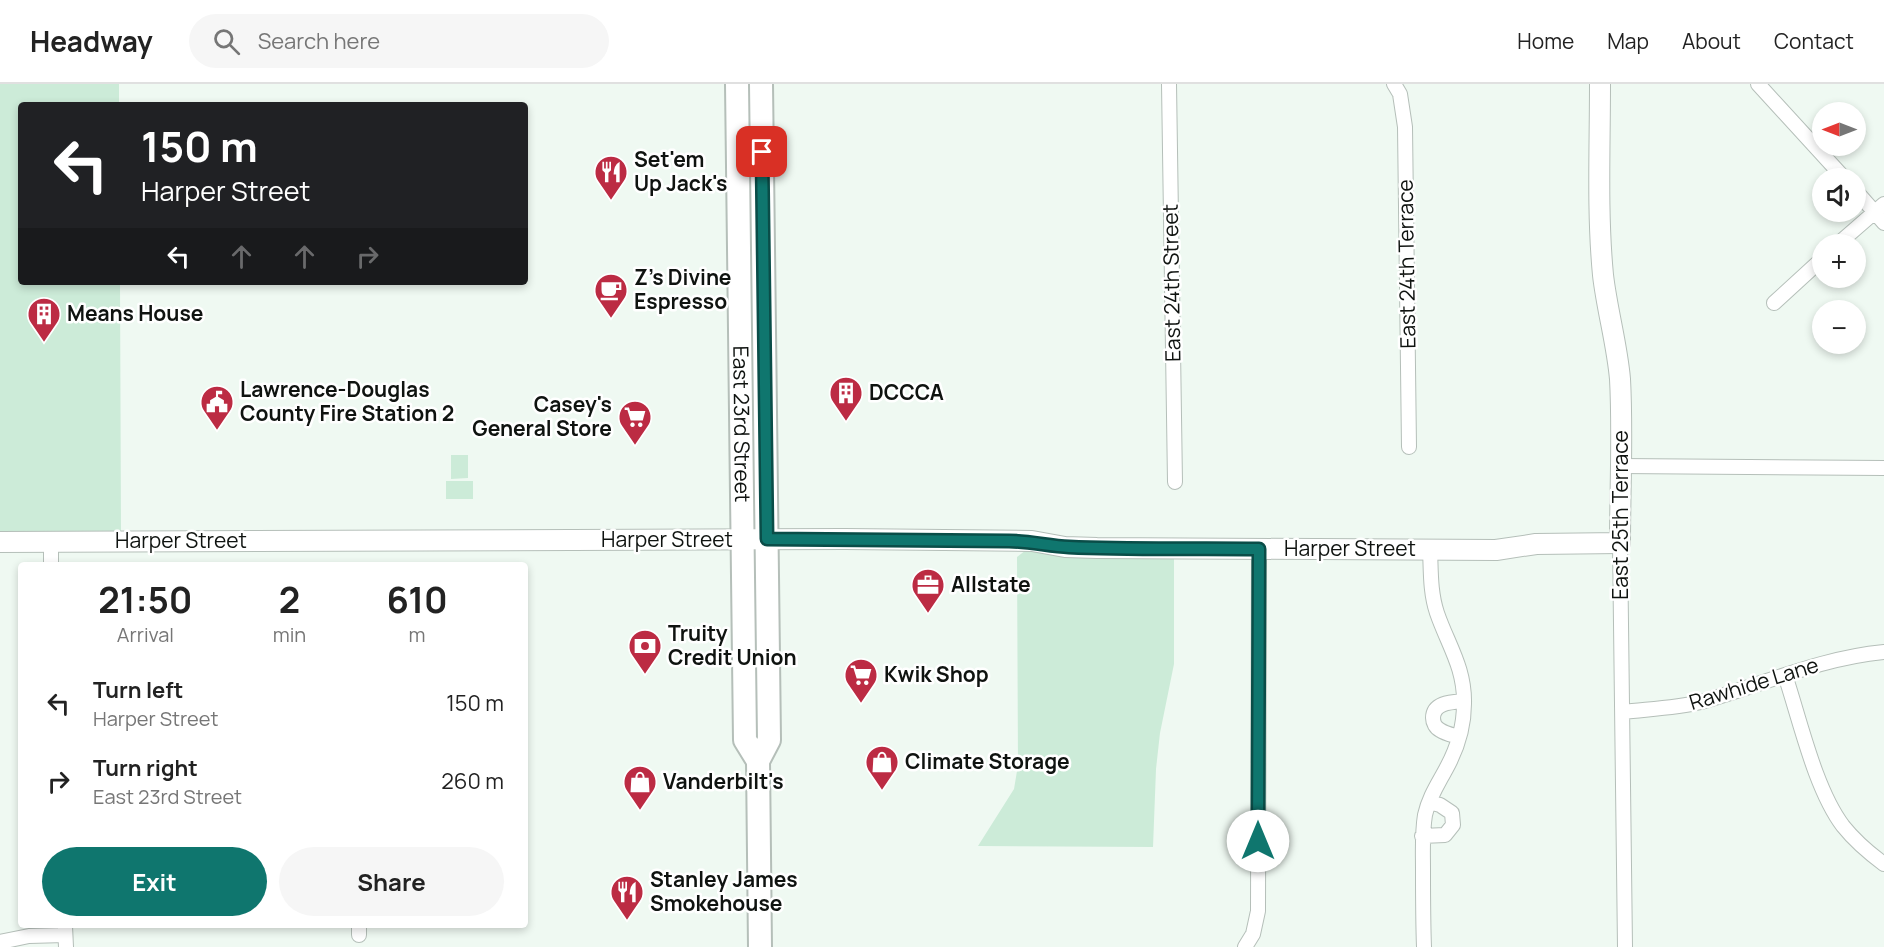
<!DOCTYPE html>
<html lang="en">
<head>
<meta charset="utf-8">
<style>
	:root { --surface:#fff; --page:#f6f6f6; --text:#222; --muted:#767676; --line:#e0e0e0; --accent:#0f766e }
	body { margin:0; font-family:Manrope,sans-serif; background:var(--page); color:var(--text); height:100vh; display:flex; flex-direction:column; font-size:22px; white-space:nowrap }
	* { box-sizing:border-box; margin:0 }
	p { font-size:20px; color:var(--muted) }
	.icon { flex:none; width:33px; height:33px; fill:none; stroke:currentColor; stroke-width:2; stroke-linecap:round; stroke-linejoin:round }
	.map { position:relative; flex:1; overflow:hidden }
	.panel { position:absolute; left:18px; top:478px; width:510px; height:366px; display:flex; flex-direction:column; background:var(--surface); border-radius:6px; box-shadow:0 3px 9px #0003 }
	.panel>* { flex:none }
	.hud { position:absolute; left:18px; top:18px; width:510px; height:183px; border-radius:6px; box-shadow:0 3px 9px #0003; background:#202124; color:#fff; overflow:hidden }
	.needle { width:39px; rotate:270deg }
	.tools { position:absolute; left:1812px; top:18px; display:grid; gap:12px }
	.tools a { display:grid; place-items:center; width:54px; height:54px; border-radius:50%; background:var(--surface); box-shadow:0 3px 9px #0003; font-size:30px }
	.pin { position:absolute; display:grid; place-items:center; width:51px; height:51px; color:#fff; margin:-26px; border-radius:12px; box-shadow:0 3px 9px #0006 }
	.me { position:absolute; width:66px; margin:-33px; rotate:0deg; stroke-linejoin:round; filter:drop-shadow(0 0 4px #0008) }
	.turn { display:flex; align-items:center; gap:21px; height:126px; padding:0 24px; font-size:27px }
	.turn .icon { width:78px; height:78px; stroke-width:2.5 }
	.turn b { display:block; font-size:42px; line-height:51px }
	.lanes { display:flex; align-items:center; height:57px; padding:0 24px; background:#0003; justify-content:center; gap:30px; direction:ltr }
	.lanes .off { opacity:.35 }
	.eta { display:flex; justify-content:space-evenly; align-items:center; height:102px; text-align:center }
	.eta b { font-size:36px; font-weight:700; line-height:42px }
	.cta { display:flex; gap:12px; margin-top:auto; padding:12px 24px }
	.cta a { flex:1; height:69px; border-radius:36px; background:var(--accent); color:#fff; font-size:24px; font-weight:700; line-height:69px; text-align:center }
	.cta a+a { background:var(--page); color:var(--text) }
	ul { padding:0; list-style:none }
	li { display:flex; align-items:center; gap:18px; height:78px; padding:0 24px }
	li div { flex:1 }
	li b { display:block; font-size:22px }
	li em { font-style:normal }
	header { display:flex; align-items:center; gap:36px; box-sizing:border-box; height:84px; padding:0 30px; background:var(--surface); border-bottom:2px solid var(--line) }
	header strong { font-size:28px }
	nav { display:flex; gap:33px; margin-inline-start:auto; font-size:21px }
	.search { width:420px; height:54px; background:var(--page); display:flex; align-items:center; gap:15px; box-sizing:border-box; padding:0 21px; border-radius:33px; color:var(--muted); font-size:22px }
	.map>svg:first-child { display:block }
	.green { fill:#ccebd8 }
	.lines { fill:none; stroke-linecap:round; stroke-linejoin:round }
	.street-casing { stroke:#b5bfb9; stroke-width:16 }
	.secondary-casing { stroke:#b5bfb9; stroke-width:22 }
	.primary-casing { stroke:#b5bfb9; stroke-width:26 }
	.street { stroke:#fff; stroke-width:14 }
	.secondary { stroke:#fff; stroke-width:20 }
	.primary { stroke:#fff; stroke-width:22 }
	.route-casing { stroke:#0a4d48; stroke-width:15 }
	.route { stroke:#0f766e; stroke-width:10 }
	.labels { text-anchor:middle; stroke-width:5; stroke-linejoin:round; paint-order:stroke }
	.poi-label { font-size:21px; font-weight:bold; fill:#0f1310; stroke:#fff; text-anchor:start }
	.street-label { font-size:21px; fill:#0f1310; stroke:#fff }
</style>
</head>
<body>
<header>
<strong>Headway</strong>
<div class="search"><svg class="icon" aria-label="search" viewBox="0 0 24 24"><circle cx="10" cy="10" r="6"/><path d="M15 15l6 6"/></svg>Search here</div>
<nav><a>Home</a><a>Map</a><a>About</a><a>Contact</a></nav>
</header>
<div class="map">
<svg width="1884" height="863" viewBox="0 0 1884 863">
	<rect width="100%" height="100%" fill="#eff9f2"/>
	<!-- green -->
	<path class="green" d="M 0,0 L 119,0 L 119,21 L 21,21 L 21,198 L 120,198 L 121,448 L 0,449 Z
		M 451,371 L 468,371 L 468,394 L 451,395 Z
		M 446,397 L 473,397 L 473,415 L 446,415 Z
		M 1026,466 L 1081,474 L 1174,475 L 1174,580 L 1160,649 L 1156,685 L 1153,763 L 978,762 L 1014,705 L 1018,681 L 1017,473 Z"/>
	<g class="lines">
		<!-- street casing -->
		<g class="street-casing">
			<path id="street" d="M 1169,0 L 1175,398
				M 1394,0 L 1400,10 L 1405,43 L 1409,363
				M 1758,0 L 1844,94
				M 1856,107 L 1884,139
				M 1838,160 L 1884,120
				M 1774,219 L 1822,175
				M 1620,382 L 1884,384
				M 51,457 L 51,482
				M 1620,459 L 1625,863
				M 1785,591 C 1800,636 1815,705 1843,742 C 1855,757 1869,769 1884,780
				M 1623,628 C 1649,625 1676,624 1701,618 C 1762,601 1820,574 1884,568
				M 1459,653 C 1453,651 1446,650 1440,646 C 1436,644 1433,639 1433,634 C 1433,618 1453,618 1464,617
				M 1422,752 L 1445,751 L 1453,741 L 1452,729 L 1440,721 L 1429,718
				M 65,842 L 66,863
				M 359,842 L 359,851
				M 0,858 L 29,852 L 65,851
				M 1245,863 L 1253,850 L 1258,827 L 1259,465
				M 1424,863 C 1423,837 1423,811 1423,785 C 1423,767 1422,749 1425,731 C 1429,713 1438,700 1446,685 C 1457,665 1464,643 1464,620 C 1465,584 1448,561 1437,529 C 1430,508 1431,487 1430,465"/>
		</g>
		<!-- secondary casing -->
		<g class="secondary-casing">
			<path id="secondary" d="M 0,458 L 845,455 L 1032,457 L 1065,463 L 1097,464 L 1496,466 L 1536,460 L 1620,459 C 1620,405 1623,349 1620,295 C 1617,260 1607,226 1603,191 C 1597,128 1600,64 1600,0"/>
		</g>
		<!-- primary casing -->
		<g class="primary-casing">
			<g id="primary">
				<path id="s1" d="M 737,0 L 745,656 L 758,677"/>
				<path d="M 760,863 L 758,677 L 769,656 L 761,0"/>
			</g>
		</g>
		<!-- street -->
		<use href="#street" class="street"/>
		<!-- secondary -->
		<use href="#secondary" class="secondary"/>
		<!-- primary -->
		<use href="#primary" class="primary"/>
	</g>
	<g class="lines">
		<!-- route casing -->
		<g class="route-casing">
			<path id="route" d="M 762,68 L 767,455 L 1009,457 C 1029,457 1049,462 1069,463 C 1132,466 1196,464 1259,465 L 1258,757"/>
		</g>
		<!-- route -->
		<use href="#route" class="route"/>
	</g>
	<!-- icons -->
	<defs>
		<g id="restaurant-pin" transform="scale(1.725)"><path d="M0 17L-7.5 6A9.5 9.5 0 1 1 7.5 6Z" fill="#bc2b43" stroke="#fff"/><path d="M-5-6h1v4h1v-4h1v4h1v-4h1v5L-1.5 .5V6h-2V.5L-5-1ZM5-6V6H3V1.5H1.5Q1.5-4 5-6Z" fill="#fff"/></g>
		<g id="cafe-pin" transform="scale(1.725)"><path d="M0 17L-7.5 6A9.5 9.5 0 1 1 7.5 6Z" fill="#bc2b43" stroke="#fff"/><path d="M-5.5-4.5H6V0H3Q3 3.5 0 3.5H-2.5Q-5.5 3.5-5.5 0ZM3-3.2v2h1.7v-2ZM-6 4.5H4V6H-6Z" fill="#fff"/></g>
		<g id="building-pin" transform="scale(1.725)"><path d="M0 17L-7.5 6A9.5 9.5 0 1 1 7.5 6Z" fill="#bc2b43" stroke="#fff"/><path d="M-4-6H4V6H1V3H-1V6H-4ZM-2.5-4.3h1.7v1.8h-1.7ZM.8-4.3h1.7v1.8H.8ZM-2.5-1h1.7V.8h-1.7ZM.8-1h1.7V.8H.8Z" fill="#fff"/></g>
		<g id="civic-pin" transform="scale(1.725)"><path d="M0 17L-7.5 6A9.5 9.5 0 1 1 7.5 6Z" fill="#bc2b43" stroke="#fff"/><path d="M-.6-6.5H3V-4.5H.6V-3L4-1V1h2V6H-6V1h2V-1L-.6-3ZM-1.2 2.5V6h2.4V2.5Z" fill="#fff"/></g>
		<g id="supermarket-pin" transform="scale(1.725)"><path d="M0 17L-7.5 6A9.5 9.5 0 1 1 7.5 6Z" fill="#bc2b43" stroke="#fff"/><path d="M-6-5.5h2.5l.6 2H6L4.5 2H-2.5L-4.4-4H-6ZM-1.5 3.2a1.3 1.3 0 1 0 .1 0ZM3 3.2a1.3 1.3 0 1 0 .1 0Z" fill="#fff"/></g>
		<g id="office-pin" transform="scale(1.725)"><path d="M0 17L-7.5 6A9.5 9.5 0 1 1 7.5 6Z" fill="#bc2b43" stroke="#fff"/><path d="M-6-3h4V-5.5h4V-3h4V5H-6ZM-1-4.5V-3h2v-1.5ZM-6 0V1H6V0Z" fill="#fff"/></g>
		<g id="bank-pin" transform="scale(1.725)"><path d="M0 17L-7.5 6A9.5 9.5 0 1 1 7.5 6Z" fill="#bc2b43" stroke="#fff"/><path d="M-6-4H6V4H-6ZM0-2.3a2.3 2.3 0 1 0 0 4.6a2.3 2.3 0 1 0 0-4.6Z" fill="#fff"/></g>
		<g id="shop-pin" transform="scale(1.725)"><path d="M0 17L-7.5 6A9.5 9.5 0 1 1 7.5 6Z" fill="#bc2b43" stroke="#fff"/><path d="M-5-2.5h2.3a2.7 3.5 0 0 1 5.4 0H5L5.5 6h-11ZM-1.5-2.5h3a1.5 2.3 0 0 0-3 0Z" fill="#fff"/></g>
	</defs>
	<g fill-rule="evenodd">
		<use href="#restaurant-pin" x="611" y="88"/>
		<use href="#cafe-pin" x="611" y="206"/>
		<use href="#building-pin" x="44" y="230"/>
		<use href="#building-pin" x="846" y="309"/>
		<use href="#civic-pin" x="217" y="318"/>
		<use href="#supermarket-pin" x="635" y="333"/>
		<use href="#office-pin" x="928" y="501"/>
		<use href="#bank-pin" x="645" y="562"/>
		<use href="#supermarket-pin" x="861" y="591"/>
		<use href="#shop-pin" x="882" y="678"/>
		<use href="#shop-pin" x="640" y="698"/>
		<use href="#restaurant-pin" x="627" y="808"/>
	</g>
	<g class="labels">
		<!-- poi labels -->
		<g class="poi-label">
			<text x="634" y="83">Set'em<tspan x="634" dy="24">Up Jack's</tspan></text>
			<text x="634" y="201">Z's Divine<tspan x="634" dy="24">Espresso</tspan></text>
			<text x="67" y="237">Means House</text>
			<text x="240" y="313">Lawrence-Douglas<tspan x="240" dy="24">County Fire Station 2</tspan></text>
			<text x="869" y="316">DCCCA</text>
			<text x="612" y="328" text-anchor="end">Casey's<tspan x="612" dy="24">General Store</tspan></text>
			<text x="951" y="508">Allstate</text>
			<text x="668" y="557">Truity<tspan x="668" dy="24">Credit Union</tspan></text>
			<text x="884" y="598">Kwik Shop</text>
			<text x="905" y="685">Climate Storage</text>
			<text x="663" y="705">Vanderbilt's</text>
			<text x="650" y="803">Stanley James<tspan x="650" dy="24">Smokehouse</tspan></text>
		</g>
		<!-- street labels -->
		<g class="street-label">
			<text transform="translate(1407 180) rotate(-91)" y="7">East 24th Terrace</text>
			<text transform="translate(1172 199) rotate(-91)" y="7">East 24th Street</text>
			<text dy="7" stroke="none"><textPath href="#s1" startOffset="340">East 23rd Street</textPath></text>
			<text transform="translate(1621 431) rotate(-90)" y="7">East 25th Terrace</text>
			<text x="667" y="463">Harper Street</text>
			<text x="181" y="464">Harper Street</text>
			<text x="1350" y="472">Harper Street</text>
			<text transform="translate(1754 600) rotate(-17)" y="7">Rawhide Lane</text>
		</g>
	</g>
</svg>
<div class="tools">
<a><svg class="needle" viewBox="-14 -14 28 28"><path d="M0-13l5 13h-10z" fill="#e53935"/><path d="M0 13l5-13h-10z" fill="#767676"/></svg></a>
<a><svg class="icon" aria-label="sound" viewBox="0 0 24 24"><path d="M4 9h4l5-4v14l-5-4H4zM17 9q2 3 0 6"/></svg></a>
<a>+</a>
<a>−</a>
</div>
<div class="pin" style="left:762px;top:68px;background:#d93025"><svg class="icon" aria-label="arrive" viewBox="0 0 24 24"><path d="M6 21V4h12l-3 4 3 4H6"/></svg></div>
<svg class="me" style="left:1258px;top:757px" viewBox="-20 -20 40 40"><circle r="19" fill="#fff"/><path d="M0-13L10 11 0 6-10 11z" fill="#0f766e"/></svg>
<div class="hud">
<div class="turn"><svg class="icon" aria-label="left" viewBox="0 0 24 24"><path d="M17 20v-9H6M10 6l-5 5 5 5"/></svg><div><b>150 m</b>Harper Street</div></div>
<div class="lanes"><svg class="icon" aria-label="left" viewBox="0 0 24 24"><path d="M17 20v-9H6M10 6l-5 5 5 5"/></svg><svg class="icon off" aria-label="ahead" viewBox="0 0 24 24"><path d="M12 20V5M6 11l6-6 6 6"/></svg><svg class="icon off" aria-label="ahead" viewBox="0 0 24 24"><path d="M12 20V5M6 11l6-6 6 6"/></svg><svg class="icon off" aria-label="right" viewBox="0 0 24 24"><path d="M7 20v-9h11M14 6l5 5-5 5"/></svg></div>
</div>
<section class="panel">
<div class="eta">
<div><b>21:50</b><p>Arrival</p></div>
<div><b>2</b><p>min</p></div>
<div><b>610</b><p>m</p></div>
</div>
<ul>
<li><svg class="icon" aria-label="left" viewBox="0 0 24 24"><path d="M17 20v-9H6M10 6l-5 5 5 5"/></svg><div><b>Turn left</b><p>Harper Street</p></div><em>150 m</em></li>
<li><svg class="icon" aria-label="right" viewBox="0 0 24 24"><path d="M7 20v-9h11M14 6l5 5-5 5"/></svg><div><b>Turn right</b><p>East 23rd Street</p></div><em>260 m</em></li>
</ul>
<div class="cta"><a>Exit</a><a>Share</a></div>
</section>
</div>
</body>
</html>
